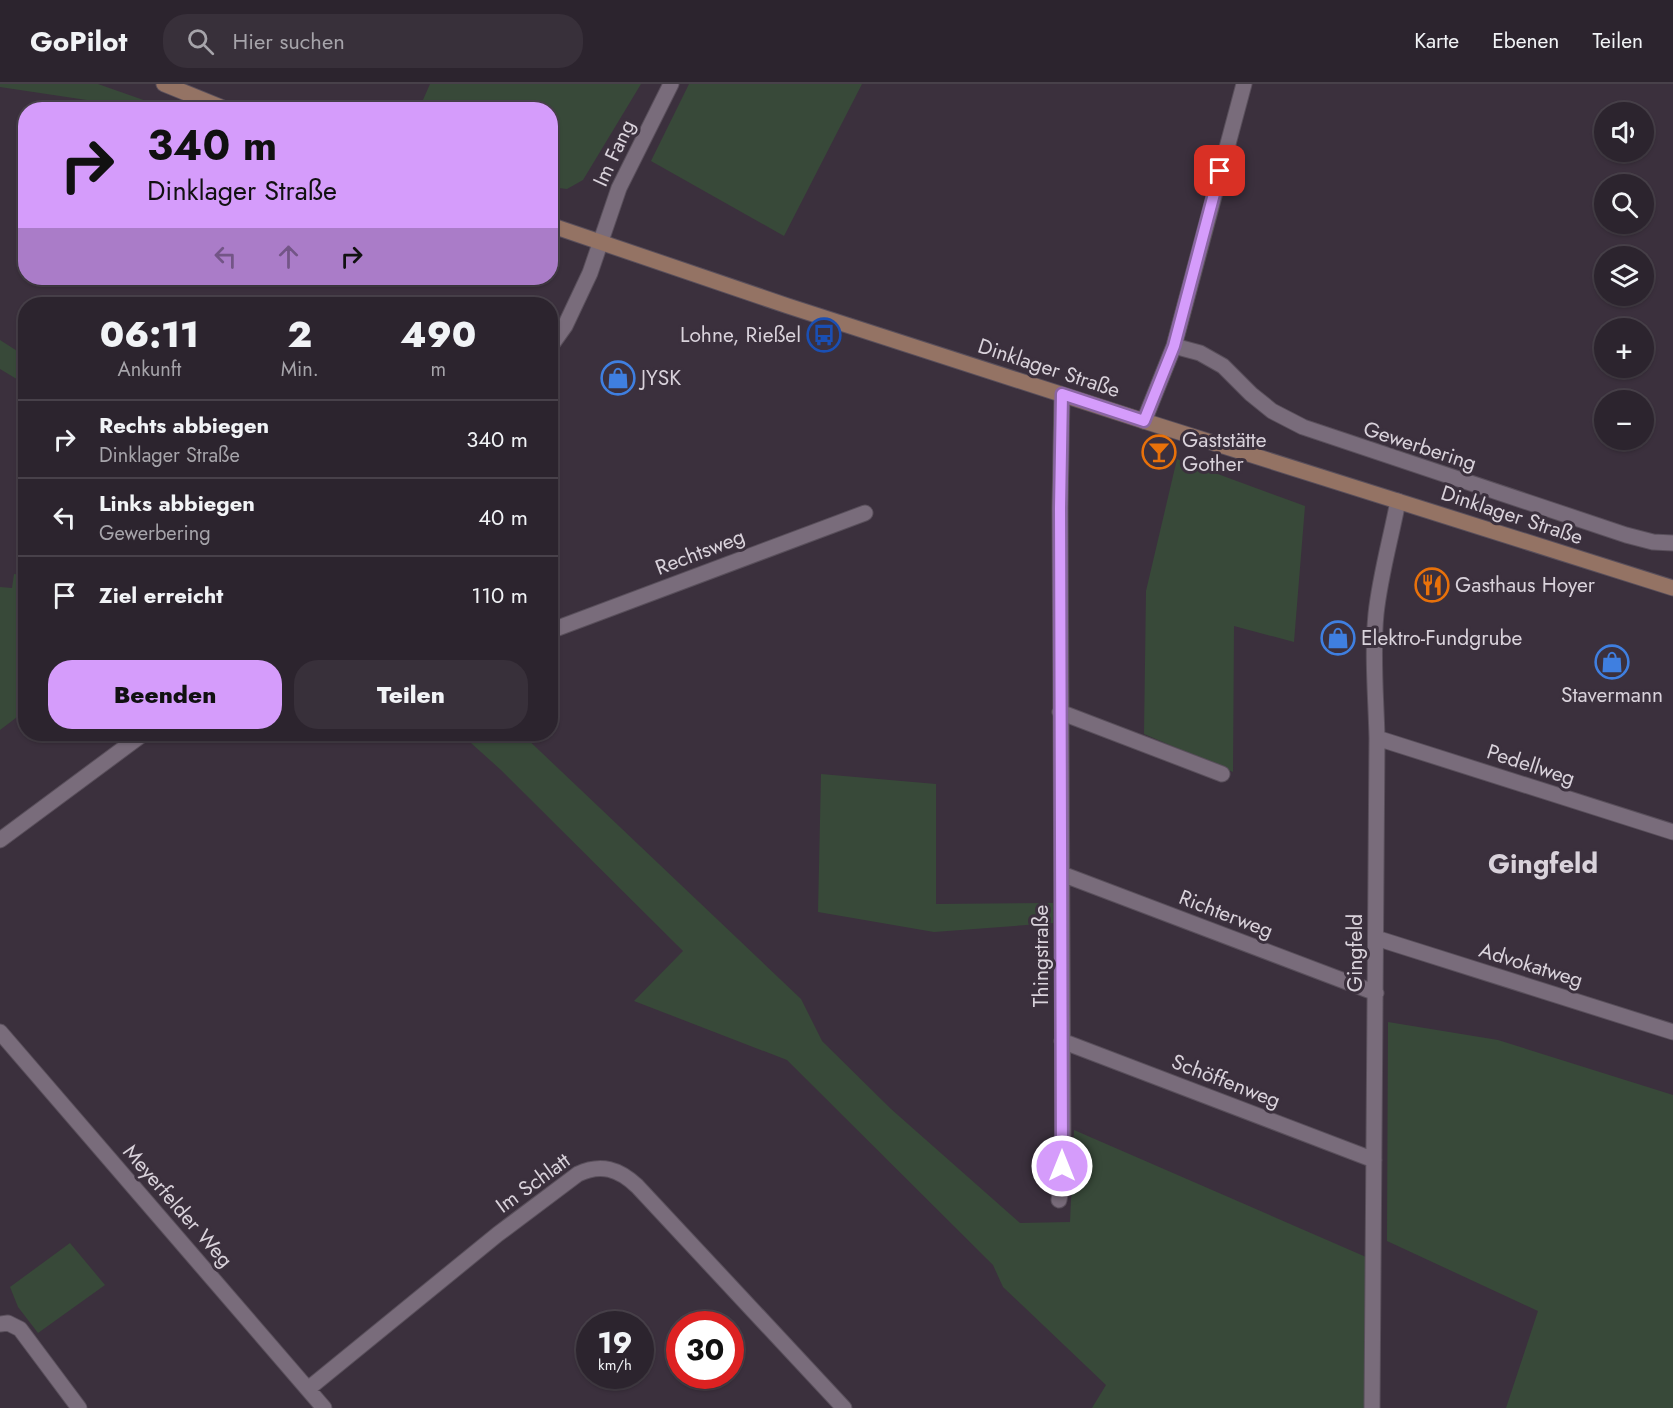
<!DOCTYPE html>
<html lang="de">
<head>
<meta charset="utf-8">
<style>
	:root { --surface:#2c242e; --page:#38303a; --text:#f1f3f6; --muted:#a6a4aa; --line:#48414a; --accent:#d59cfb }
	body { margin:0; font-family:Jost,sans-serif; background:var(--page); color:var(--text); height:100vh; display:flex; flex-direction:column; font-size:22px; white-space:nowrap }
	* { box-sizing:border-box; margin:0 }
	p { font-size:20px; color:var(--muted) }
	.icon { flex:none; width:33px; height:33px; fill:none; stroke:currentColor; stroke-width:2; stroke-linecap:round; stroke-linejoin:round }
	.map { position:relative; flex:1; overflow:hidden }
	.side { position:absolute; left:18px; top:213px; width:540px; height:444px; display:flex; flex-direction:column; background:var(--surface); border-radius:24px; box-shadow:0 2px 4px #0004,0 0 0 2px var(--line) }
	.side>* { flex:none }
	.banner { position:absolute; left:18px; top:18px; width:540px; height:183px; border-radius:24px; box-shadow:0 2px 4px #0004,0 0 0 2px var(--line); background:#d59cfb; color:#111; overflow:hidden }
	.fabs { position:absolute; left:1594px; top:18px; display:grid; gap:12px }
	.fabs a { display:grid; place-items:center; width:60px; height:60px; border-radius:50%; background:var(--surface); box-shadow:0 2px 4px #0004,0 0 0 2px var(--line); font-size:30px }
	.speed { position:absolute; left:576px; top:1227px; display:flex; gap:12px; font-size:30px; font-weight:700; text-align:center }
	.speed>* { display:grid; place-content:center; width:78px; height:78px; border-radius:50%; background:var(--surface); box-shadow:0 2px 4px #0004,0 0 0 2px var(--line); line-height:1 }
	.speed small { font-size:15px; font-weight:400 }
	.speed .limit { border:9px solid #d22; background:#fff; color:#111 }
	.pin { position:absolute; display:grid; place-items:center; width:51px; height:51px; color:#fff; margin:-26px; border-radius:12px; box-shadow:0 3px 9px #0006 }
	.me { position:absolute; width:66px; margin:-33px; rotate:0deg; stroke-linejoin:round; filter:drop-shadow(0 0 4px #0008) }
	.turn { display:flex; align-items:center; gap:21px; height:126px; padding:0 30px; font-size:27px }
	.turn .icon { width:78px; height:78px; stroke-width:2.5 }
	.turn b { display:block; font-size:42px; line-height:51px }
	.lanes { display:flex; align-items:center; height:57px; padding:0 30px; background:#0003; justify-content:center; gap:30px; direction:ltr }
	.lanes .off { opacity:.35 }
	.eta { display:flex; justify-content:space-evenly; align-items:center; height:102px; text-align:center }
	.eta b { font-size:36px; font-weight:800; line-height:42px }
	.button { display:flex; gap:12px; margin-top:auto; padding:12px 30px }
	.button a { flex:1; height:69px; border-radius:24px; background:var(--accent); color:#111; font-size:24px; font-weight:800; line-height:69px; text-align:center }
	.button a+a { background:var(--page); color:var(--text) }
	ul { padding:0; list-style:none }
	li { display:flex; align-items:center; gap:18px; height:78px; padding:0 30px; border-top:2px solid var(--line) }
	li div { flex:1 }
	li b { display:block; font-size:22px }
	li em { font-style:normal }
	header { display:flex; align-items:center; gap:36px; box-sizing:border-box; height:84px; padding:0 30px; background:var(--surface); border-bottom:2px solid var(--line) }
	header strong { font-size:28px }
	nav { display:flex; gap:33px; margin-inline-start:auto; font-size:21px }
	.search { width:420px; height:54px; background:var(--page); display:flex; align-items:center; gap:15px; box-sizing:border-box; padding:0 21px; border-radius:24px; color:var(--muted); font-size:22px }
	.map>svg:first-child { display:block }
	.green { fill:#384939 }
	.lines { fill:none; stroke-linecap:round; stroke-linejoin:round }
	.minor-casing { stroke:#594f5b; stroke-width:17 }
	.secondary-casing { stroke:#594f5b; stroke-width:17 }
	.minor { stroke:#796c7b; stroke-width:15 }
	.secondary { stroke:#947364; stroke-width:15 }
	.route-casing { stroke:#8a65a3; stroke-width:15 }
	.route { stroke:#d59cfb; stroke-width:10 }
	.labels { text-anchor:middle; stroke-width:6; stroke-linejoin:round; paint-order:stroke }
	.street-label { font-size:21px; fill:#d9d2db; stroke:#3b303d }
	.poi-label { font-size:21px; fill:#d9d2db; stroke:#3b303d; text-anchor:start }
	.district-label { font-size:27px; font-weight:bold; fill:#d9d2db; stroke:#3b303d }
</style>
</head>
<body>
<header>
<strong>GoPilot</strong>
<div class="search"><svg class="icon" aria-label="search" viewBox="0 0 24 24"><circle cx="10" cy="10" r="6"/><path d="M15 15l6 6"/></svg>Hier suchen</div>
<nav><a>Karte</a><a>Ebenen</a><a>Teilen</a></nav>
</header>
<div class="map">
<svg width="1673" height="1324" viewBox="0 0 1673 1324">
	<rect width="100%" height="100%" fill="#3b303d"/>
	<!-- green -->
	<path class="green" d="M 0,0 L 98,0 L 169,25 L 121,25 L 100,18 L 0,3 Z
		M 430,0 L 641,0 L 583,96 L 567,105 L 551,103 L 550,26 L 419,25 Z
		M 689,0 L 862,0 L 784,152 L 651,77 Z
		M 0,256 L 25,272 L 25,300 L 0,285 Z
		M 1177,375 L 1305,422 L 1294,558 L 1234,542 L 1233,688 L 1144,650 L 1146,507 Z
		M 14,490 L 25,491 L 25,627 L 0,646 L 0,503 L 12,504 Z
		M 461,650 L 522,650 L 801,915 L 822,957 L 891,1025 L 1020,1139 L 1070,1138 L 1074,1046 L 1366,1173 L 1368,1324 L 1092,1324 L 1106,1301 L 1003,1203 L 993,1181 L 787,976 L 634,917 L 683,867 L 501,686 Z
		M 821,690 L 936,700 L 936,820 L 1053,819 L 1053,839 L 934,848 L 818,828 Z
		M 1388,938 L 1498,956 L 1673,1011 L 1673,1324 L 1506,1324 L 1538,1227 L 1387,1157 Z
		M 70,1159 L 105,1201 L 38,1249 L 18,1223 L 10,1203 Z"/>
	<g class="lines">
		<!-- minor casing -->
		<g class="minor-casing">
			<path id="minor" d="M 1244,0 L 1174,262 L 1200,269 L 1223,282 L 1251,310 L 1272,327 L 1303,343 L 1626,451 L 1653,458 L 1673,459
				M 550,263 L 565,242 L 590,189 L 619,104 L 671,0
				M 1144,337 L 1174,262
				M 550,547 L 865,429
				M 1060,628 L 1222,690
				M 1377,654 L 1673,748
				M 0,756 L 143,650
				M 1062,790 L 1376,909
				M 1376,854 L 1673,948
				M 0,948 L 324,1324
				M 1062,957 L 1374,1076
				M 1059,1116 L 1062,1098 L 1063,1065 L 1060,424 L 1062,311
				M 0,1240 L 8,1239 L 20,1245 L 79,1324
				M 308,1305 L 498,1150 L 578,1090 C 601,1079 619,1085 637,1102 L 844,1324
				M 1372,1324 L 1377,654 C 1376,613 1372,570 1376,530 C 1380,492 1391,454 1398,417"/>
		</g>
		<!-- secondary casing -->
		<g class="secondary-casing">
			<path id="secondary" d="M 164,0 L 228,26
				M 550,141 L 788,222 L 1144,337 L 1673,504"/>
		</g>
		<!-- minor -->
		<use href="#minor" class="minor"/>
		<!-- secondary -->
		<use href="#secondary" class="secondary"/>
	</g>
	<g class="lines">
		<!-- route casing -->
		<g class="route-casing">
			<path id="route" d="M 1062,1082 L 1060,424 L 1062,310 L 1144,337 L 1174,262 L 1220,87"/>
		</g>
		<!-- route -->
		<use href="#route" class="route"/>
	</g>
	<!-- icons -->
	<defs>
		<g id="bus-ring" transform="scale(1.725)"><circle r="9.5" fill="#3b303d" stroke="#1a4fb4" stroke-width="1.5"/><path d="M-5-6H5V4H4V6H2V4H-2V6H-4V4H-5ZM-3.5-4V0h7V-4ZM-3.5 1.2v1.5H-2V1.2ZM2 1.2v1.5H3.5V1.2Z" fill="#1a4fb4"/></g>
		<g id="shop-ring" transform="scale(1.725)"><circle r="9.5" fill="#3b303d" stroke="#3f7fe0" stroke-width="1.5"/><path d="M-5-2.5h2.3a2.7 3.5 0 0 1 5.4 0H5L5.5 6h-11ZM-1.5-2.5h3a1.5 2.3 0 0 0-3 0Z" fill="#3f7fe0"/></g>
		<g id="bar-ring" transform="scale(1.725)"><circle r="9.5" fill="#3b303d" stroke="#e8710a" stroke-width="1.5"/><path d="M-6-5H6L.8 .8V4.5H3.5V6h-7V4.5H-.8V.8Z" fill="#e8710a"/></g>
		<g id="restaurant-ring" transform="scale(1.725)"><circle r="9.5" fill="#3b303d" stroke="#e8710a" stroke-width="1.5"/><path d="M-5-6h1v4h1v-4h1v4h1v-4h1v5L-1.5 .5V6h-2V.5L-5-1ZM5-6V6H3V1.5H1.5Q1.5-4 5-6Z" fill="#e8710a"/></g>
	</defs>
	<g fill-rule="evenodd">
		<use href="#bus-ring" x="824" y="251"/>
		<use href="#shop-ring" x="618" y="294"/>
		<use href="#bar-ring" x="1159" y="368"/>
		<use href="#restaurant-ring" x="1432" y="501"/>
		<use href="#shop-ring" x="1338" y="554"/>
		<use href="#shop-ring" x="1612" y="578"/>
	</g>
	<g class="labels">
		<!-- street labels -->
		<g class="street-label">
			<text transform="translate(614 69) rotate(-65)" y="7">Im Fang</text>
			<text transform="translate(1049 284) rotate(18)" y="7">Dinklager Straße</text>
			<text transform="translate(1420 362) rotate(18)" y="7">Gewerbering</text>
			<text transform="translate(1512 431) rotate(18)" y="7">Dinklager Straße</text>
			<text transform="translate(700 468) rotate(-21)" y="7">Rechtsweg</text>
			<text transform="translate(1531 681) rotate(18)" y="7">Pedellweg</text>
			<text transform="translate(1226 830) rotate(21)" y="7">Richterweg</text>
			<text transform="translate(1355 869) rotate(-90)" y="7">Gingfeld</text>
			<text transform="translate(1041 872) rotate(-90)" y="7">Thingstraße</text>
			<text transform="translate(1531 881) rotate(17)" y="7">Advokatweg</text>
			<text transform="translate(1226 997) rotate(21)" y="7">Schöffenweg</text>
			<text transform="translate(533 1099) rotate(-36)" y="7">Im Schlatt</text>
			<text transform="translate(178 1122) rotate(49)" y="7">Meyerfelder Weg</text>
		</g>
		<!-- poi labels -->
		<g class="poi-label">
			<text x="801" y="258" text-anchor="end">Lohne, Rießel</text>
			<text x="641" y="301">JYSK</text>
			<text x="1182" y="363">Gaststätte<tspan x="1182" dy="24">Gother</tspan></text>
			<text x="1455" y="508">Gasthaus Hoyer</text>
			<text x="1361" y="561">Elektro-Fundgrube</text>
			<text x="1612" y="618" text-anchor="middle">Stavermann</text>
		</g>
		<!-- district labels -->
		<g class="district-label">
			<text x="1543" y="789">Gingfeld</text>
		</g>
	</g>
</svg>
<div class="fabs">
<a><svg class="icon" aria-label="sound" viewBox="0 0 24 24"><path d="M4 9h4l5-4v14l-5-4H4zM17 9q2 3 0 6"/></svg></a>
<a><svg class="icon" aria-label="search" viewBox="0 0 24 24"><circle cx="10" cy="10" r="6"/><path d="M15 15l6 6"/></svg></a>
<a><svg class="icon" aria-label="layers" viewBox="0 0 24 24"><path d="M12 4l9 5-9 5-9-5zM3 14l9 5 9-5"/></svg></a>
<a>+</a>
<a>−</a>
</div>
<div class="speed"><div>19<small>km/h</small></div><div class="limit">30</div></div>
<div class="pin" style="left:1220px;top:87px;background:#d93025"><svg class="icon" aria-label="arrive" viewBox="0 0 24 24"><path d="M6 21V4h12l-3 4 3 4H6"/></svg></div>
<svg class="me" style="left:1062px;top:1082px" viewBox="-20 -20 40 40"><circle r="17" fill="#d59cfb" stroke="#fff" stroke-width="3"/><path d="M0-11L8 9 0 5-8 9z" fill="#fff"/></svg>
<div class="banner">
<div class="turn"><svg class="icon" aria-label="right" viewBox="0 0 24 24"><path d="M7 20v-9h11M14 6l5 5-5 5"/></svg><div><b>340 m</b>Dinklager Straße</div></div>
<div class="lanes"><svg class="icon off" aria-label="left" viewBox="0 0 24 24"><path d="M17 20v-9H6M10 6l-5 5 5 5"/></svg><svg class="icon off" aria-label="ahead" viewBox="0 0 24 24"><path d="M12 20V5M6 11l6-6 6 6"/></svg><svg class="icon" aria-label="right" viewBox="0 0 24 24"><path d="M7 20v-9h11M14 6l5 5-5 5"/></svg></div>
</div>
<section class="side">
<div class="eta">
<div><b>06:11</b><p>Ankunft</p></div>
<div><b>2</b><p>Min.</p></div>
<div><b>490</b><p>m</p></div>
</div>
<ul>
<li><svg class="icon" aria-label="right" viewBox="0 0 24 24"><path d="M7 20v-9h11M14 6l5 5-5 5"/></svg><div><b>Rechts abbiegen</b><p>Dinklager Straße</p></div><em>340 m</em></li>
<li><svg class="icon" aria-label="left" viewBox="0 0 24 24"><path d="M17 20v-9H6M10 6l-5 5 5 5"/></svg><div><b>Links abbiegen</b><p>Gewerbering</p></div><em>40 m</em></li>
<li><svg class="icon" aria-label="arrive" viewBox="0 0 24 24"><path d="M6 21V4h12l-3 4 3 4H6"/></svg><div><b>Ziel erreicht</b></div><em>110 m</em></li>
</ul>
<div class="button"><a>Beenden</a><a>Teilen</a></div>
</section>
</div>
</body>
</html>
